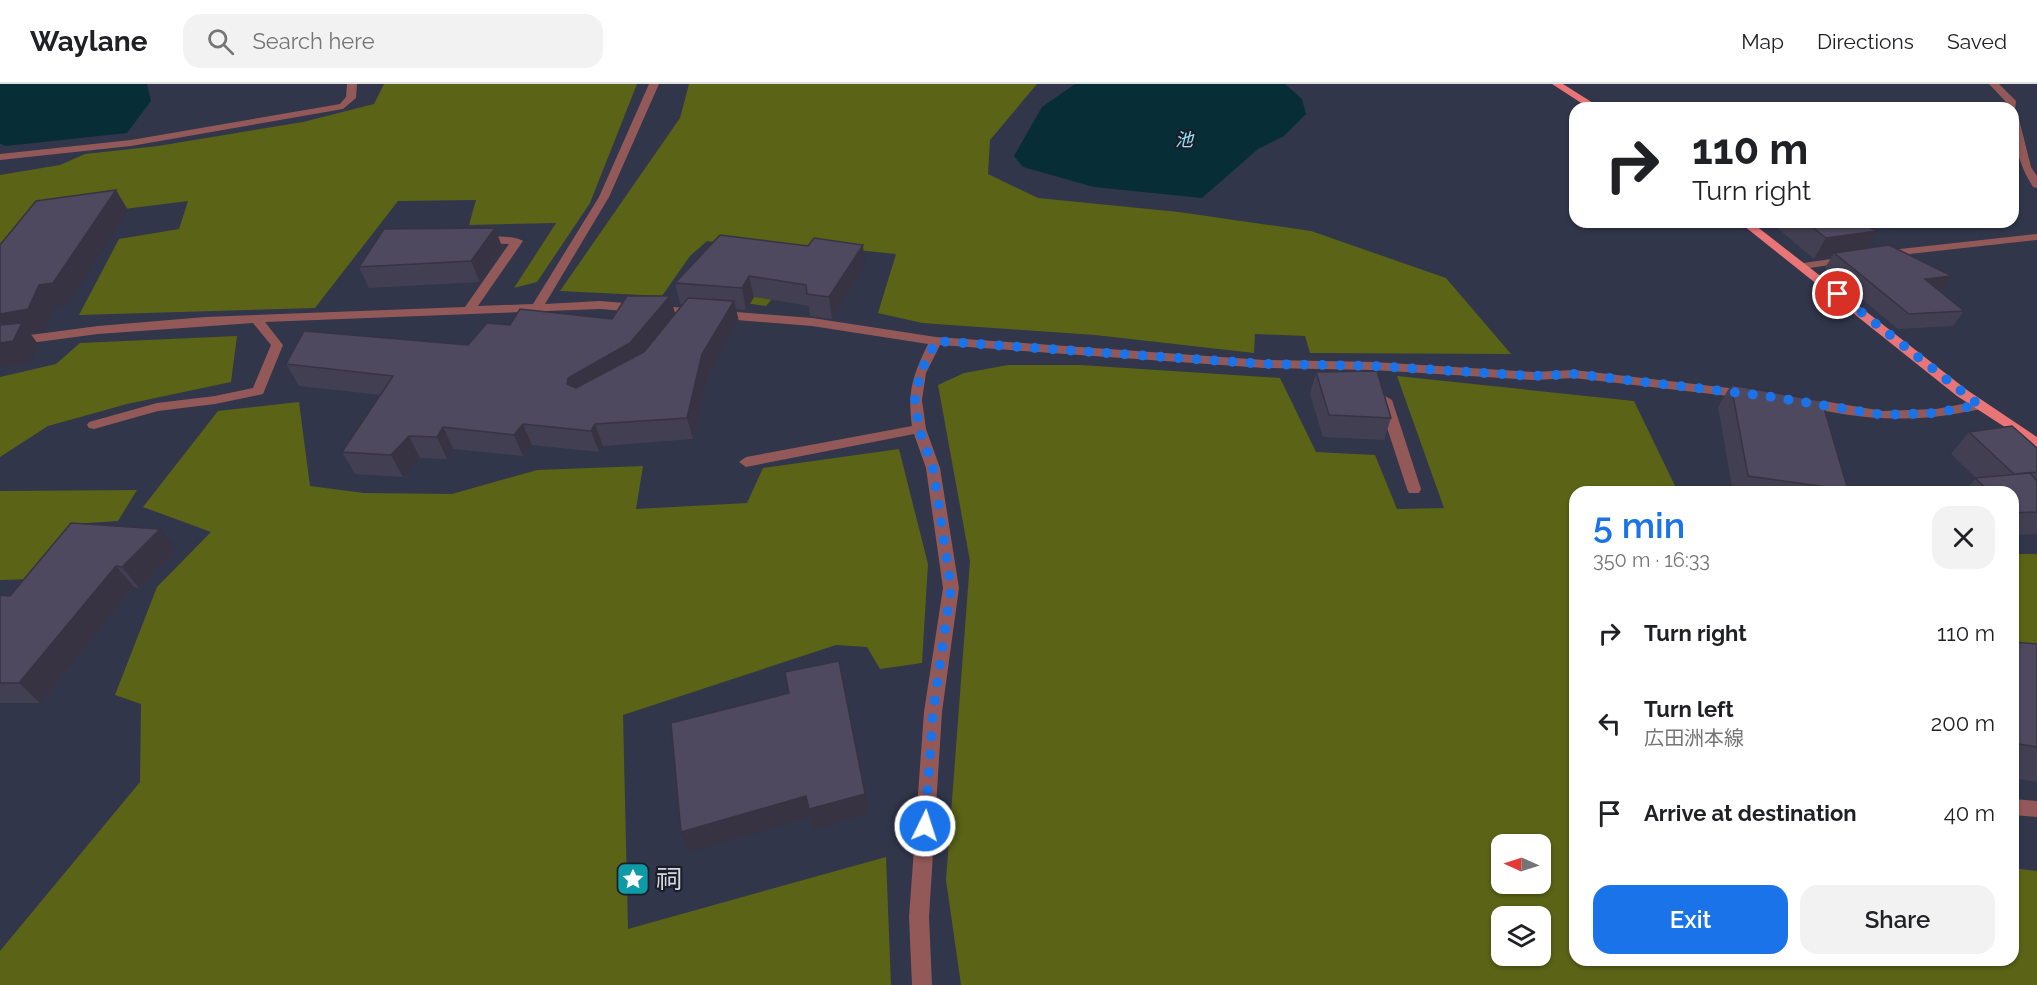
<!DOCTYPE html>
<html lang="en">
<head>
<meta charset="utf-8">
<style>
	:root { --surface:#fff; --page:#f2f2f2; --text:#202124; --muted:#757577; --line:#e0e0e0; --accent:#1a73e8 }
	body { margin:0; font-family:Raleway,"Noto Sans JP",sans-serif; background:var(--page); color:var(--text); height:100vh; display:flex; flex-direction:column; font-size:22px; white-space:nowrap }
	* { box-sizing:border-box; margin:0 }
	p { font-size:20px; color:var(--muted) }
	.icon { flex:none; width:33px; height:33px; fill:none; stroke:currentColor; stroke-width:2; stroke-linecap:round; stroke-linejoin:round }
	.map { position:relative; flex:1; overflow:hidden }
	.panel { position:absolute; left:1569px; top:402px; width:450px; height:480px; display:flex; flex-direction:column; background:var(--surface); border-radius:18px; box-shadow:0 2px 4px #0004 }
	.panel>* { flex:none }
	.banner { position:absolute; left:1569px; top:18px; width:450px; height:126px; border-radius:18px; box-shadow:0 2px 4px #0004; background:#fff; color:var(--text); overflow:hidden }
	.needle { width:39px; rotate:273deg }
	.controls { position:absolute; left:1491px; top:750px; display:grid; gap:12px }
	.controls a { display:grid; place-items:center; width:60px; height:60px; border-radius:12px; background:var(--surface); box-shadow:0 2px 4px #0004; font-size:30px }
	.pin { position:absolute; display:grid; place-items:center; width:51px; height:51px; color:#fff; margin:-26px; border:3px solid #fff; border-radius:50%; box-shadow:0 2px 6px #0007 }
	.me { position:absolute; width:66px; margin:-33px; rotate:4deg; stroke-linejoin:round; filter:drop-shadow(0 0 4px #0008) }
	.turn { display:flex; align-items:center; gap:21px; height:126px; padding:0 24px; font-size:27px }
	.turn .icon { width:78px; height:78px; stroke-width:2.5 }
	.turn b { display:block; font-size:42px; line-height:51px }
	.round { display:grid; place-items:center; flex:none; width:63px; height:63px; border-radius:18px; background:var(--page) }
	.summary { display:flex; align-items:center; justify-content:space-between; height:102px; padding:0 24px }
	h1 { font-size:36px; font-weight:600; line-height:45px; color:var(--accent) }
	.action { display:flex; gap:12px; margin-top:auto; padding:12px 24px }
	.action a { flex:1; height:69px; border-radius:18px; background:var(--accent); color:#fff; font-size:24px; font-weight:600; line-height:69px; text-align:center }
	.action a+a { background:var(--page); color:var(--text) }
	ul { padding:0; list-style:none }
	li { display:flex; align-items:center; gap:18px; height:90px; padding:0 24px }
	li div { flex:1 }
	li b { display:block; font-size:22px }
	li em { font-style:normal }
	header { display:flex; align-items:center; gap:36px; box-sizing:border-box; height:84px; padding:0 30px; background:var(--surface); border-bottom:2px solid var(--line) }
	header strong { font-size:28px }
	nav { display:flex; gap:33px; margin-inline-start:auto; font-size:21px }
	.search { width:420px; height:54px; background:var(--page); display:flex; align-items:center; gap:15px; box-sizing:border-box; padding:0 21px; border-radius:18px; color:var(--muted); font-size:22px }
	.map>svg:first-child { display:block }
	.green { fill:#5b6316; fill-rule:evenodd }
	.water { fill:#072e36 }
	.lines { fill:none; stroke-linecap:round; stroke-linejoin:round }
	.minor { fill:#935958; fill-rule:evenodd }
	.major { fill:#ea7576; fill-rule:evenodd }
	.wall { fill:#433f52 }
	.shaded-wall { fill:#373342 }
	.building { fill:#4e495f; stroke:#373342; stroke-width:1.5 }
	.route { stroke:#1a73e8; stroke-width:10; stroke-dasharray:0 18 }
	.labels { text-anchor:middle; stroke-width:4.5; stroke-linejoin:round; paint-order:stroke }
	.far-water-label { font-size:18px; font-style:italic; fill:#93e4f9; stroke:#1c1e27 }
	.near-poi-label { font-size:26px; fill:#d3d7e4; stroke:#1c1e27; text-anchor:start }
</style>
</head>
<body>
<header>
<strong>Waylane</strong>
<div class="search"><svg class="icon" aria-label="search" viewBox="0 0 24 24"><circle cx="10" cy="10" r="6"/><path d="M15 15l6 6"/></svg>Search here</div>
<nav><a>Map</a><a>Directions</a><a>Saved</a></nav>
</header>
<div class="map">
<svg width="2037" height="901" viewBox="0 0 2037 901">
	<rect width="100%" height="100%" fill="#31364a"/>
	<!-- green -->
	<path class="green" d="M 384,0 L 637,0 L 590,119 L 537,198 L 514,204 L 556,139 L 469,141 L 476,116 L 398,117 L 315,224 L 79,231 L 119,155 L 179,145 L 188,117 L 116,126 L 0,169 L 0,91 L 60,81 L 85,70 L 158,62 L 303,38 L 374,20 Z
		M 689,0 L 1037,0 L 990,56 L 988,90 L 1038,114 L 1179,128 L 1311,147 L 1446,194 L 1511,270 L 1310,269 L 1305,252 L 1255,250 L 1254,269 L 1095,251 L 922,239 L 878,229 L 896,170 L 818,162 L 766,222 L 737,218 L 774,166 L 707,157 L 690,172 L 662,212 L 560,207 L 680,34 Z
		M 237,252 L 231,298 L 127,320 L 48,342 L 0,373 L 0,293 L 56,280 L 80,259 Z
		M 1008,281 L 1080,281 L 1280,294 L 1316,368 L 1375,371 L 1397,425 L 1444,424 L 1397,292 L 1634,317 L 1678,408 L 1575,408 L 1575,876 L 2013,876 L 2013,784 L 2037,787 L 2037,901 L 961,901 L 946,796 L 970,477 L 938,301 L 964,289 ZM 1540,760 L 1540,800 L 1502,800 L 1502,760 ZM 1540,832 L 1540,872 L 1502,872 L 1502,832 Z
		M 299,318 L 310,402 L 364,409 L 452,410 L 537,386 L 643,382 L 636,425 L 747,419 L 763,384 L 899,365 L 928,480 L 922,579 L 880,585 L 867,563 L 836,561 L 623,631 L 628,845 L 886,773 L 891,901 L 0,901 L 0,867 L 140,698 L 141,620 L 115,611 L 157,503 L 211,448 L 143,423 L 218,327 Z
		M 137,406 L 118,437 L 72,440 L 34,495 L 0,496 L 0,407 Z
		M 2013,470 L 2037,470 L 2037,571 L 2013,556 Z"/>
	<!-- water -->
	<path class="water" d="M 0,0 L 147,0 L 151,17 L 127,49 L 6,62 L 0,60 Z
		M 1075,0 L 1285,0 L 1302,15 L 1306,30 L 1284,52 L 1258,65 L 1202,114 L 1094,103 L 1023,83 L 1014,72 L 1042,23 Z"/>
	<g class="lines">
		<!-- minor -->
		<path class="minor" d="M 347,0 L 357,0 L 356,14 L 343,25 L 131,62 L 0,76 L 0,70 L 131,56 L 340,20 L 346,13 Z
			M 649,0 L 659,0 L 609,113 L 545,220 L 600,217 L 812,234 L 936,253 L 1264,276 L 1373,278 L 1534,288 L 1574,286 L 1746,306 L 1753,310 L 1746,314 L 1574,294 L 1534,296 L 1373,286 L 1264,284 L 940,261 L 926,289 L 922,316 L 926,345 L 940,384 L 959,504 L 942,628 L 929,833 L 932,901 L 912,901 L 909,833 L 924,628 L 943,504 L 926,384 L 914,350 L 746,383 L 739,378 L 746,373 L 912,342 C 907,307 913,291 928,260 L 812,242 L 600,225 L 265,238 L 283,261 L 263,310 L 215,320 L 158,327 L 94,345 L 89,344 L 87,341 L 89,338 L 157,319 L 215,312 L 253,304 L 271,261 L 253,239 L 98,250 L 0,263 L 0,255 L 98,242 L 205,233 L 465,223 L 509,160 L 477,159 L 475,157 C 483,151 515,151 523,157 L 478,222 L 533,220 L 599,113 Z
			M 1989,0 L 1999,0 L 2016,17 L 2015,26 L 2007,24 L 2006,18 Z
			M 2013,28 L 2018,31 L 2031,83 L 2037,92 L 2037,104 L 2033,103 C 2018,80 2013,56 2013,28 Z
			M 2037,150 L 2037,156 L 1882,173 L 1876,170 L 1882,167 Z
			M 1846,173 L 1852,176 L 1850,178 L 1803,185 L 1797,182 L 1803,179 Z
			M 1385,312 L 1392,316 L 1421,405 L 1419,409 L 1409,409 L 1407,405 L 1378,316 Z
			M 1805,314 L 1883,327 L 1936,325 L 1979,317 L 1986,321 C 1980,327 1968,327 1960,329 C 1907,339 1852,335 1800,321 L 1798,318 L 1800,315 Z
			M 2013,715 L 2037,717 L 2037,733 L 2013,731 Z"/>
		<!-- major -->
		<path class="major" d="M 1552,0 L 1563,0 L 1601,24 L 1589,24 Z
			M 1739,138 L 1751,138 L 1967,306 L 2037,353 L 2037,364 L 1957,312 Z"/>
	</g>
	<!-- wall -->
	<path class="wall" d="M 1770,138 L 1858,138 L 1866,165 L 1952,192 L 1941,207 L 1940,207 L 1964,227 L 1953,242 L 1898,245 L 1825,184 L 1832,172 L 1814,175 Z
		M 503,165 L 480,198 L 369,204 L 359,183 Z
		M 865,182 L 832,235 L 810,232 L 809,222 L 754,213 L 746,226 L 736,225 L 739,238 L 708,291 L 693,355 L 603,362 L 599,368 L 532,361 L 523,372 L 453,365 L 447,375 L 420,374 L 403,393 L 355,390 L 342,368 L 381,311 L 299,302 L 286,280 L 468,261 L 510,241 L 612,235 L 670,212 L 675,230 L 682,220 L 680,220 L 675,199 Z
		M 1316,288 L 1391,334 L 1384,356 L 1323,353 L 1310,310 Z
		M 1731,301 L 1848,406 L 1847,408 L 1733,408 L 1718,323 Z
		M 1969,348 L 2037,364 L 2037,450 L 2013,451 L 2013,408 L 1964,408 L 1976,394 L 1951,370 Z
		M 177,466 L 139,504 L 134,503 L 40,619 L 0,619 L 0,511 L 10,512 Z
		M 2013,558 L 2037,560 L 2037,698 L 2013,694 Z"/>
	<!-- shaded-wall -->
	<path class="shaded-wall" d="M 116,106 L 128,126 L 68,220 L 55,222 L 44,247 L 30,249 L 38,260 L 30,279 L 0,283 L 0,230 L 39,201 Z
		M 495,144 L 503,165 L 480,198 L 471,177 Z
		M 1877,147 L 1864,168 L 1834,169 L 1832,172 L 1814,175 L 1826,154 Z
		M 863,161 L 865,182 L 832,235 L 829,213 Z
		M 749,192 L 754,213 L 746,226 L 742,204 Z
		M 1952,192 L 1941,207 L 1915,210 L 1925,195 Z
		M 670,212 L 676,233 L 637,280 L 576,315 L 567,300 L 568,294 Z
		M 734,217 L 739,238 L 708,291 L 693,355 L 687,334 L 702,270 Z
		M 523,340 L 532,361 L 523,372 L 514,351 Z
		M 595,340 L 603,362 L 599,368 L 591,347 Z
		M 443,343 L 453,365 L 447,375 L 437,353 Z
		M 409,352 L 420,374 L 403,393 L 391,371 Z
		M 160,445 L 177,466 L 139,504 L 122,483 Z
		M 116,482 L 134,503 L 40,619 L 19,599 Z
		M 865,710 L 869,730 L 814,745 L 811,733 L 689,768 L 681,748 L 806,712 Z"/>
	<!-- building -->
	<path class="building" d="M 116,106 L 53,199 L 39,201 L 28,225 L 0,230 L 0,161 L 36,117 Z
		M 1806,138 L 1858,138 L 1877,147 L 1826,154 Z
		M 495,144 L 471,177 L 359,183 L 384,145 Z
		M 720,151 L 808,162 L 814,154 L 863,161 L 829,213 L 807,210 L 806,201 L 749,192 L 742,204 L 675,199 Z
		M 1889,161 L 1952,192 L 1925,195 L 1964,227 L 1909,230 L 1834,169 Z
		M 627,212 L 670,212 L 630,259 L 568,294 L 567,300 L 576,304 L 644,268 L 688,214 L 734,217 L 702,270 L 687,334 L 595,340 L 591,347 L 523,340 L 514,351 L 443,343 L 437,353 L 409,352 L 391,371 L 342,368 L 393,292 L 286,280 L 304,247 L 468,261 L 487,239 L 510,241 L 520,225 L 612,235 Z
		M 22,239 L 13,257 L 0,259 L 0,241 Z
		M 1377,287 L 1391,334 L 1329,331 L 1316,288 Z
		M 1731,301 L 1822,317 L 1848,406 L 1748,392 Z
		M 2012,342 L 2037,364 L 2037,388 L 2014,390 L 1969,348 Z
		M 2030,389 L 2037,397 L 2037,428 L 2013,429 L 2013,408 L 1990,408 L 1975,394 Z
		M 71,439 L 160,445 L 122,483 L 116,482 L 19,599 L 0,599 L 0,511 L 10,512 Z
		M 2013,558 L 2037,560 L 2037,663 L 2013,659 Z
		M 839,577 L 865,710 L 809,725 L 806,712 L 681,748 L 671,639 L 789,609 L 785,588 Z"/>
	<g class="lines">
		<!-- route -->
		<path class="route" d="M 925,742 L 933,628 L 951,504 L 933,384 L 919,345 L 915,316 L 920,289 L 936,257 L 1264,280 L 1373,282 L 1534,292 L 1574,290 L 1766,312 L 1883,331 L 1935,329 L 1979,321 L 1838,210"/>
	</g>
	<!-- icons -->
	<defs>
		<g id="sight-square" transform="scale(1.725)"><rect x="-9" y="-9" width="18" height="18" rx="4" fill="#0f9aa8" stroke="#1c1e27"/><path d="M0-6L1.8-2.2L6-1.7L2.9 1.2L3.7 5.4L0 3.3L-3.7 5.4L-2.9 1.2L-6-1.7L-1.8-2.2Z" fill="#fff"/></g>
	</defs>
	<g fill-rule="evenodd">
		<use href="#sight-square" x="633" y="795"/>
	</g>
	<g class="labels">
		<!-- far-water labels -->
		<g class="far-water-label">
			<text x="1184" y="62">池</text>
		</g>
		<!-- near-poi labels -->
		<g class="near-poi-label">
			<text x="656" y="804">祠</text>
		</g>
	</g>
</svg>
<div class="controls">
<a><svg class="needle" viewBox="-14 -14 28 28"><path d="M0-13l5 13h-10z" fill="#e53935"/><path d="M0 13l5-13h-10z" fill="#757577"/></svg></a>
<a><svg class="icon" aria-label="layers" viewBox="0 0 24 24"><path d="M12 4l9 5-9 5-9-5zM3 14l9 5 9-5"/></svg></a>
</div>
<div class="pin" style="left:1838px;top:210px;background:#d93025"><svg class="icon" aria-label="arrive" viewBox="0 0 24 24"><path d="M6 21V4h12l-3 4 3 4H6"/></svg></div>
<svg class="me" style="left:925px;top:742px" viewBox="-20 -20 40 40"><circle r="17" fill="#1a73e8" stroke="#fff" stroke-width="3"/><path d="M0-11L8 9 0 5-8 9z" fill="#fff"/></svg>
<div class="banner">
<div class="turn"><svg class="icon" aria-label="right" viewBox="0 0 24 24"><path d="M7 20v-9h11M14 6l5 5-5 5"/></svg><div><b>110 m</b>Turn right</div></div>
</div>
<section class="panel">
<div class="summary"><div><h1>5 min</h1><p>350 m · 16:33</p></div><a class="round"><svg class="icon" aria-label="close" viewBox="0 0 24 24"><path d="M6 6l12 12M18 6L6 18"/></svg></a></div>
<ul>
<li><svg class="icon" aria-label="right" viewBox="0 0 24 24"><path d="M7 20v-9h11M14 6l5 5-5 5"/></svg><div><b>Turn right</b></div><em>110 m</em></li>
<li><svg class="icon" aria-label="left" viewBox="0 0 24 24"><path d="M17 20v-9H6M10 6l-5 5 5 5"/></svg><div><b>Turn left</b><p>広田洲本線</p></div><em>200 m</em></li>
<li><svg class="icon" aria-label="arrive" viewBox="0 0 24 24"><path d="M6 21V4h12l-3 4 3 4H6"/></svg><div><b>Arrive at destination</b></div><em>40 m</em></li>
</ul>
<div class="action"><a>Exit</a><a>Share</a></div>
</section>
</div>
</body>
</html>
